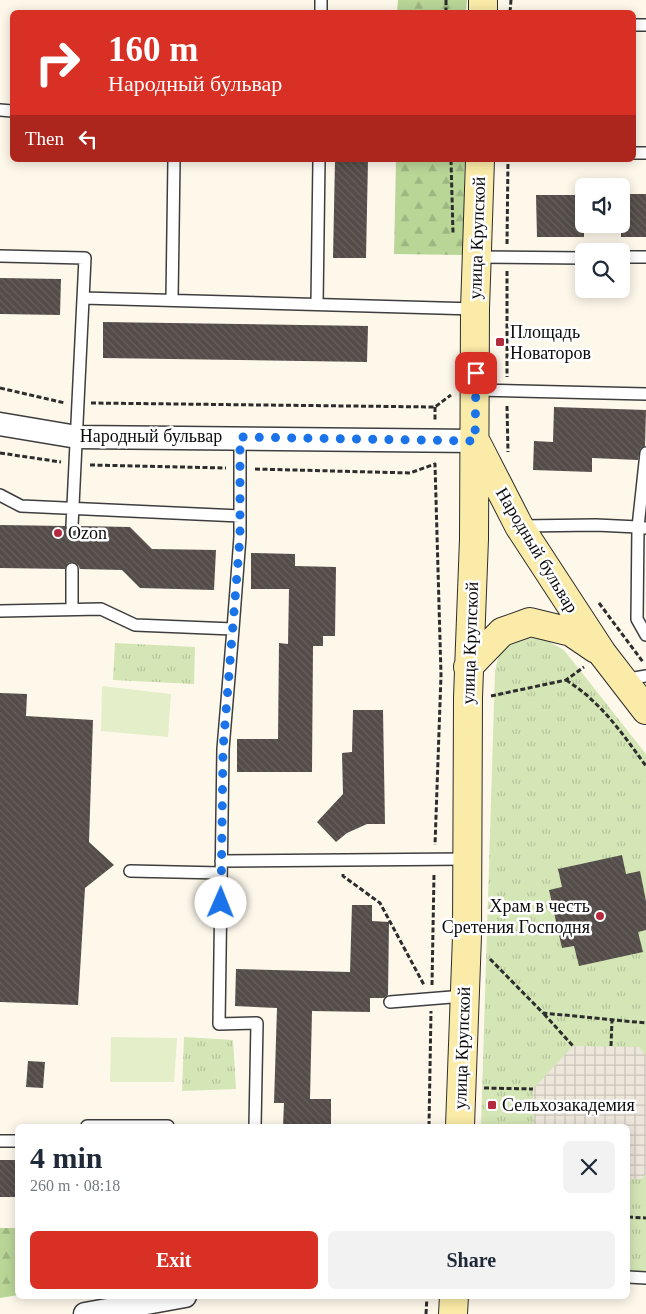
<!DOCTYPE html>
<html lang="en">
<head>
<meta charset="utf-8">
<style>
	:root { --surface:#fff; --page:#f2f2f3; --text:#1f2937; --muted:#747a83; --accent:#d93025 }
	body { margin:0; font-family:"Times New Roman",serif; background:var(--page); color:var(--text); height:100vh; display:flex; flex-direction:column; font-size:19px; white-space:nowrap }
	* { box-sizing:border-box; margin:0 }
	p { font-size:16px; color:var(--muted) }
	.icon { flex:none; width:28px; height:28px; fill:none; stroke:currentColor; stroke-width:2; stroke-linecap:round; stroke-linejoin:round }
	.map { position:relative; flex:1; overflow:hidden }
	.sheet { position:absolute; left:15px; top:1124px; width:615px; height:175px; display:flex; flex-direction:column; background:var(--surface); border-radius:8px; box-shadow:0 2px 12px #0003 }
	.sheet>* { flex:none }
	.hud { position:absolute; left:10px; top:10px; width:626px; height:152px; border-radius:8px; box-shadow:0 2px 12px #0003; background:#d93025; color:#fff; overflow:hidden }
	.controls { position:absolute; left:575px; top:178px; display:grid; gap:10px }
	.controls a { display:grid; place-items:center; width:55px; height:55px; border-radius:8px; background:var(--surface); box-shadow:0 2px 12px #0003; font-size:25px }
	.pin { position:absolute; display:grid; place-items:center; width:42px; height:42px; color:#fff; margin:-21px; border-radius:10px; box-shadow:0 2px 8px #0006 }
	.me { position:absolute; width:55px; margin:-28px; rotate:1deg; stroke-linejoin:round; filter:drop-shadow(0 0 4px #0008) }
	.turn { display:flex; align-items:center; gap:18px; height:105px; padding:0 15px; font-size:22px }
	.turn .icon { width:65px; height:65px; stroke-width:2.5 }
	.turn b { display:block; font-size:35px; line-height:42px }
	.then { display:flex; align-items:center; height:48px; padding:0 15px; background:#0003; gap:10px; font-size:19px }
	.round { display:grid; place-items:center; flex:none; width:52px; height:52px; border-radius:8px; background:var(--page) }
	.head { display:flex; align-items:center; justify-content:space-between; height:85px; padding:0 15px }
	h1 { font-size:30px; font-weight:600; line-height:38px }
	.cta { display:flex; gap:10px; margin-top:auto; padding:10px 15px }
	.cta a { flex:1; height:58px; border-radius:8px; background:var(--accent); color:#fff; font-size:20px; font-weight:600; line-height:58px; text-align:center }
	.cta a+a { background:var(--page); color:var(--text) }
	.map>svg:first-child { display:block }
	.grass { fill:url(#grass-tufts) }
	.forest { fill:url(#forest-firs) }
	.pitch { fill:#e4eec8 }
	.plaza { fill:url(#plaza-grid) }
	.building { fill:url(#building-back-hatch) }
	.lines { fill:none; stroke-linecap:round; stroke-linejoin:round }
	.lane-casing { stroke:#3e3e3e; stroke-width:14 }
	.street-casing { stroke:#3e3e3e; stroke-width:25 }
	.secondary-casing { stroke:#2d2d2d; stroke-width:30 }
	.path { stroke:#2d2d2d; stroke-width:3; stroke-dasharray:5 2.5; stroke-linecap:butt }
	.lane { stroke:#fff; stroke-width:11 }
	.street { stroke:#fff; stroke-width:22 }
	.secondary { stroke:#fbeba8; stroke-width:28 }
	.route { stroke:#1a73e8; stroke-width:9; stroke-dasharray:0 16.2 }
	.poi-dot { fill:#b42a3e; stroke:#fff; stroke-width:2 }
	.labels { text-anchor:middle; stroke-width:5; stroke-linejoin:round; paint-order:stroke }
	.street-label { font-size:18px; fill:#0b0b0b; stroke:#fff }
	.poi-label { font-size:18px; fill:#0b0b0b; stroke:#fff; text-anchor:start }
</style>
</head>
<body>
<div class="map">
<svg width="646" height="1314" viewBox="0 0 646 1314">
	<defs>
		<pattern id="grass-tufts" width="24" height="20" patternUnits="userSpaceOnUse" patternTransform="scale(1.25)"><rect width="24" height="20" fill="#d4e6b6"/><path d="M3 7l-1-3M5 7V3M7 7l1-3M15 17l-1-3M17 17v-4M19 17l1-3" fill="none" stroke="#b5c49b"/></pattern>
		<pattern id="forest-firs" width="22" height="20" patternUnits="userSpaceOnUse" patternTransform="scale(1.25)"><rect width="22" height="20" fill="#b9d697"/><path d="M5 1l3.5 6h-7zM16 11l3.5 6h-7z" fill="#9eb681"/></pattern>
		<pattern id="plaza-grid" width="8" height="8" patternUnits="userSpaceOnUse" patternTransform="scale(1.25)"><rect width="8" height="8" fill="#ede6db"/><path d="M0 4h8M4 0v8" fill="none" stroke="#cac4bb"/></pattern>
		<pattern id="building-back-hatch" width="6" height="6" patternUnits="userSpaceOnUse" patternTransform="scale(1.25)"><rect width="6" height="6" fill="#534c48"/><path d="M-1 5l2 2M0 0l6 6M5-1l2 2" fill="none" stroke="#67615e"/></pattern>
	</defs>
	<rect width="100%" height="100%" fill="#fef8eb"/>
	<!-- grass -->
	<path class="grass" d="M 520,637 L 544,639 L 564,650 L 646,754 L 646,1272 L 628,1271 L 628,1126 L 481,1126 L 495,671 L 500,650 Z
		M 115,643 L 195,647 L 194,684 L 113,680 Z
		M 184,1037 L 233,1040 L 236,1089 L 182,1091 Z"/>
	<!-- forest -->
	<path class="forest" d="M 398,0 L 467,0 L 466,12 L 397,12 Z
		M 396,160 L 465,160 L 463,255 L 394,254 Z
		M 0,1228 L 17,1228 L 18,1295 L 0,1298 Z"/>
	<!-- pitch -->
	<path class="pitch" d="M 102,686 L 171,694 L 168,737 L 101,731 Z
		M 111,1037 L 177,1038 L 174,1082 L 110,1082 Z"/>
	<!-- plaza -->
	<path class="plaza" d="M 573,1046 L 639,1047 L 646,1055 L 646,1174 L 641,1179 L 628,1179 L 628,1126 L 534,1126 L 533,1089 Z"/>
	<!-- building -->
	<path class="building" d="M 335,160 L 368,160 L 366,258 L 333,258 Z
		M 621,194 L 646,194 L 646,237 L 621,237 Z
		M 536,195 L 584,195 L 584,237 L 537,237 Z
		M 0,278 L 61,279 L 60,315 L 0,314 Z
		M 103,322 L 368,326 L 367,362 L 103,358 Z
		M 554,407 L 646,410 L 645,446 L 640,449 L 638,460 L 592,458 L 592,472 L 533,470 L 534,441 L 553,442 Z
		M 0,525 L 65,526 L 68,532 L 72,533 L 78,530 L 80,526 L 130,527 L 152,549 L 216,550 L 214,590 L 140,588 L 122,570 L 80,569 L 78,565 L 72,562 L 68,563 L 65,569 L 0,568 Z
		M 251,553 L 295,554 L 295,566 L 336,567 L 335,636 L 323,636 L 323,646 L 313,646 L 312,772 L 237,772 L 237,739 L 278,739 L 279,643 L 288,644 L 289,589 L 251,589 Z
		M 0,693 L 27,694 L 26,716 L 93,720 L 89,842 L 114,865 L 85,888 L 78,1005 L 0,1002 Z
		M 353,710 L 383,710 L 385,824 L 367,824 L 347,833 L 336,842 L 317,822 L 343,794 L 342,753 L 352,752 Z
		M 622,855 L 626,874 L 640,871 L 646,901 L 646,930 L 638,932 L 643,952 L 579,966 L 574,946 L 562,948 L 549,890 L 562,887 L 558,869 Z
		M 352,905 L 372,905 L 372,921 L 389,922 L 388,995 L 384,998 L 370,998 L 370,1012 L 312,1011 L 310,1099 L 331,1099 L 331,1126 L 283,1126 L 284,1103 L 274,1103 L 277,1008 L 235,1006 L 236,969 L 350,972 Z
		M 28,1061 L 45,1062 L 43,1088 L 26,1087 Z
		M 0,1160 L 18,1160 L 18,1197 L 0,1197 Z"/>
	<g class="lines">
		<!-- lane casing -->
		<g class="lane-casing">
			<path id="lane" d="M 321,12 L 321,0
				M 634,25 L 646,25
				M 0,110 L 12,111
				M 634,153 L 646,153
				M 0,256 L 85,258 L 72,526
				M 476,257 L 584,258
				M 621,257 L 646,257
				M 83,298 L 475,309
				M 172,300 L 174,160
				M 317,304 L 319,160
				M 476,390 L 646,394
				M 0,495 L 21,506 L 240,516
				M 521,526 L 596,525 L 638,527 L 646,453
				M 646,528 L 638,527 L 637,619 L 646,635
				M 72,569 L 72,609
				M 0,611 L 101,609 L 135,625 L 233,629 L 240,537 L 240,437
				M 233,629 L 223,749 L 219,1024 L 257,1023 L 255,1126
				M 623,680 L 646,676
				M 221,861 L 467,859
				M 130,871 L 221,873
				M 390,1002 L 464,996
				M 87,1126 L 168,1126
				M 0,1141 L 18,1141
				M 628,1277 L 646,1278"/>
		</g>
		<!-- street casing -->
		<g class="street-casing">
			<path id="street" d="M 0,424 L 77,437 L 475,441
				M 85,1314 L 185,1296"/>
		</g>
		<!-- secondary casing -->
		<g class="secondary-casing">
			<path id="secondary" d="M 483,12 L 483,0
				M 477,444 L 519,526 L 602,653 L 646,710
				M 468,667 L 502,632 L 530,622 L 571,632 L 596,649
				M 460,1126 L 467,936 L 468,697 L 474,539 L 475,309 L 480,160
				M 453,1314 L 454,1296"/>
		</g>
		<!-- path -->
		<path class="path" d="M 446,0 L 446,12
			M 510,12 L 511,0
			M 451,160 L 453,233
			M 507,244 L 508,160
			M 507,271 L 507,377
			M 0,388 L 65,403
			M 91,403 L 435,407 L 451,395
			M 507,406 L 508,452
			M 435,407 L 435,421
			M 0,453 L 61,462
			M 90,465 L 226,468
			M 255,469 L 410,473 L 435,464 L 441,675 L 435,845
			M 599,603 L 643,662
			M 566,680 C 601,702 622,733 646,766
			M 491,696 L 566,680 L 584,667
			M 343,874 L 343,876 L 380,903 L 424,985
			M 490,959 L 543,1013 L 646,1023
			M 432,985 L 434,874
			M 544,1014 L 573,1046
			M 611,1046 L 612,1020
			M 484,1088 L 533,1089
			M 429,1126 L 431,1011
			M 628,1217 L 646,1218
			M 426,1314 L 427,1296"/>
		<!-- lane -->
		<use href="#lane" class="lane"/>
		<!-- street -->
		<use href="#street" class="street"/>
		<!-- secondary -->
		<use href="#secondary" class="secondary"/>
	</g>
	<g class="lines">
		<!-- route -->
		<path class="route" d="M 221,903 L 223,749 L 240,537 L 240,437 L 475,441 L 476,373"/>
	</g>
	<!-- markers -->
	<g class="poi-dot">
		<rect x="495" y="337" width="10" height="10" rx="2.5"/>
		<circle cx="58" cy="533" r="5"/>
		<circle cx="600" cy="916" r="5"/>
		<rect x="487" y="1100" width="10" height="10" rx="2.5"/>
	</g>
	<g class="labels">
		<!-- street labels -->
		<g class="street-label">
			<text transform="translate(477 238) rotate(-88)" y="6">улица Крупской</text>
			<text x="151" y="442">Народный бульвар</text>
			<text transform="translate(537 550) rotate(59)" y="6">Народный бульвар</text>
			<text transform="translate(470 643) rotate(-88)" y="6">улица Крупской</text>
			<text transform="translate(462 1048) rotate(-88)" y="6">улица Крупской</text>
		</g>
		<!-- poi labels -->
		<g class="poi-label">
			<text x="510" y="338">Площадь<tspan x="510" dy="21">Новаторов</tspan></text>
			<text x="68" y="539">Ozon</text>
			<text x="590" y="912" text-anchor="end">Храм в честь<tspan x="590" dy="21">Сретения Господня</tspan></text>
			<text x="502" y="1111">Сельхозакадемия</text>
		</g>
	</g>
</svg>
<div class="controls">
<a><svg class="icon" aria-label="sound" viewBox="0 0 24 24"><path d="M4 9h4l5-4v14l-5-4H4zM17 9q2 3 0 6"/></svg></a>
<a><svg class="icon" aria-label="search" viewBox="0 0 24 24"><circle cx="10" cy="10" r="6"/><path d="M15 15l6 6"/></svg></a>
</div>
<div class="pin" style="left:476px;top:373px;background:#d93025"><svg class="icon" aria-label="arrive" viewBox="0 0 24 24"><path d="M6 21V4h12l-3 4 3 4H6"/></svg></div>
<svg class="me" style="left:221px;top:903px" viewBox="-20 -20 40 40"><circle r="19" fill="#fff"/><path d="M0-13L10 11 0 6-10 11z" fill="#1a73e8"/></svg>
<div class="hud">
<div class="turn"><svg class="icon" aria-label="right" viewBox="0 0 24 24"><path d="M7 20v-9h11M14 6l5 5-5 5"/></svg><div><b>160 m</b>Народный бульвар</div></div>
<div class="then">Then<svg class="icon" aria-label="left" viewBox="0 0 24 24"><path d="M17 20v-9H6M10 6l-5 5 5 5"/></svg></div>
</div>
<section class="sheet">
<div class="head"><div><h1>4 min</h1><p>260 m · 08:18</p></div><a class="round"><svg class="icon" aria-label="close" viewBox="0 0 24 24"><path d="M6 6l12 12M18 6L6 18"/></svg></a></div>
<div class="cta"><a>Exit</a><a>Share</a></div>
</section>
</div>
</body>
</html>
